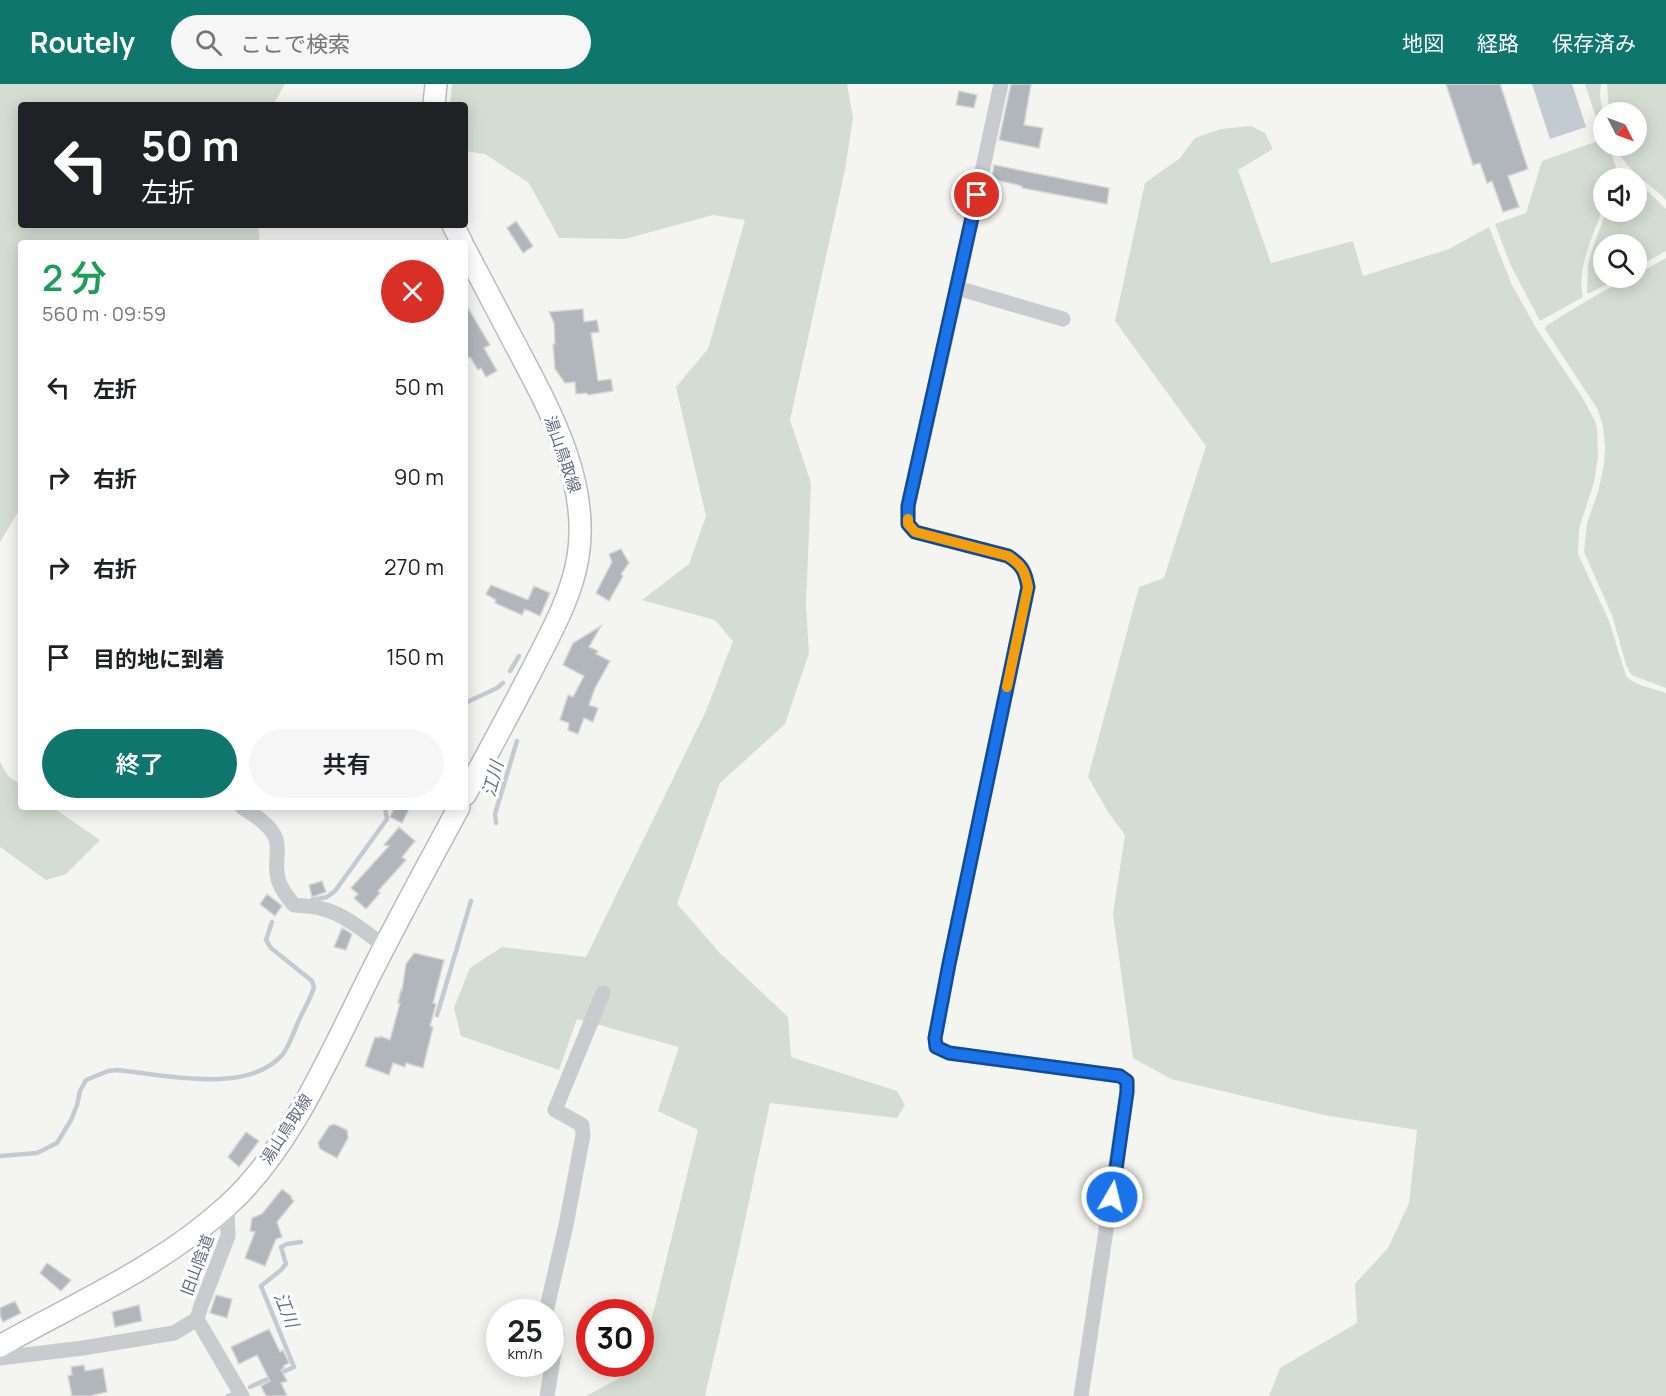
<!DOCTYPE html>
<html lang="ja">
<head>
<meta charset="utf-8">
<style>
	:root { --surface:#fff; --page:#f6f6f6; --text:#202124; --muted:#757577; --accent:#0f766e }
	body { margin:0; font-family:Manrope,"Noto Sans JP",sans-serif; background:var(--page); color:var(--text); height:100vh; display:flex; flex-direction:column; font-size:22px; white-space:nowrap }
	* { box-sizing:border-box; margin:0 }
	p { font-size:20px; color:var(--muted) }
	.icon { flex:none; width:33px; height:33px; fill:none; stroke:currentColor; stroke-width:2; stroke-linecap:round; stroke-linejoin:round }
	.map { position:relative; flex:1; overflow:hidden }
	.details { position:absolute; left:18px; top:156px; width:450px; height:570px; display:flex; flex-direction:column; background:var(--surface); border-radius:6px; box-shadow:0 3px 15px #0003 }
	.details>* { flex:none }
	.banner { position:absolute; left:18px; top:18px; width:450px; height:126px; border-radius:6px; box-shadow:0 3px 15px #0003; background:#202124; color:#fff; overflow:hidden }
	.needle { width:39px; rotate:132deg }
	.buttons { position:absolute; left:1593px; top:18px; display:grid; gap:12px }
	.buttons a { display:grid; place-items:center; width:54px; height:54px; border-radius:50%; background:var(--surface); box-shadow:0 3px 15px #0003; font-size:30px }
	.speed { position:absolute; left:486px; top:1215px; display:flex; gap:12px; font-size:30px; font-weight:700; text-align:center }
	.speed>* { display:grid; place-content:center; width:78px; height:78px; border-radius:50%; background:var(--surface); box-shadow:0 3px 15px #0003; line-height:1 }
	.speed small { font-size:15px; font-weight:400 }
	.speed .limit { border:9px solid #d22; background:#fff; color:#111 }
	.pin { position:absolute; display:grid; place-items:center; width:51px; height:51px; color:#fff; margin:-26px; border:3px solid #fff; border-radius:50%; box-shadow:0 2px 6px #0007 }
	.me { position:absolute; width:66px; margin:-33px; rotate:8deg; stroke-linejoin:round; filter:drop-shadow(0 0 4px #0008) }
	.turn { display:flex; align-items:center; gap:21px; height:126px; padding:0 24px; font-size:27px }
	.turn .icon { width:78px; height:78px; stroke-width:2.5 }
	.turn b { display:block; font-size:42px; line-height:51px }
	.round { display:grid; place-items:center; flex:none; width:63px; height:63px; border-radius:32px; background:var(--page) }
	.headline { display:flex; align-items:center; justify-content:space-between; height:102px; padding:0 24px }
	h1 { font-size:36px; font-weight:600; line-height:45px; color:#1e9e55 }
	.primary-button { display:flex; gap:12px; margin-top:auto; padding:12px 24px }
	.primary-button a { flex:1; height:69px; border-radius:36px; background:var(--accent); color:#fff; font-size:24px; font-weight:600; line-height:69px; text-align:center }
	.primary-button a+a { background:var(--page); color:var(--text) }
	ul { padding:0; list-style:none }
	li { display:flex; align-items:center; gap:18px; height:90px; padding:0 24px }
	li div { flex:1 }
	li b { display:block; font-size:22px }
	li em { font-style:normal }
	header { display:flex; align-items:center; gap:36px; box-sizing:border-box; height:84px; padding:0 30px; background:var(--accent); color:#fff }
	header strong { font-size:28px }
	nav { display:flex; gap:33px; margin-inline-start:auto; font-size:21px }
	.search { width:420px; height:54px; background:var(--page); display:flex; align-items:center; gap:15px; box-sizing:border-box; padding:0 21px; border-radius:33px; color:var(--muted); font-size:22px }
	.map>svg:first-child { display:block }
	.green { fill:#d3ddd1 }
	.water { fill:#c3cbd2 }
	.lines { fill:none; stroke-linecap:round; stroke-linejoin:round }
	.stream { stroke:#c3cbd2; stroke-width:4.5 }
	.building { fill:#b1b6bd; stroke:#d6d6d3; stroke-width:1.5 }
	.secondary-casing { stroke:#b8bbc2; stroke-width:24 }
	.street { stroke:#c9cbcf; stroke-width:15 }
	.secondary { stroke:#fff; stroke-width:21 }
	.route-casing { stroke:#114b97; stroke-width:15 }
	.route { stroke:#1a73e8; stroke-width:10 }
	.slow { stroke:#f59e0b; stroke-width:10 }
	.labels { text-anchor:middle; stroke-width:6; stroke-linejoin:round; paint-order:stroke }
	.street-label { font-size:16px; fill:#616d85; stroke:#fff }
	.water-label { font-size:18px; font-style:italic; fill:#61768a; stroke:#fff }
</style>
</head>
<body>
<header>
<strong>Routely</strong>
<div class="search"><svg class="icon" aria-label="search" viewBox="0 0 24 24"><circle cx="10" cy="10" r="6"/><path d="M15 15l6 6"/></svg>ここで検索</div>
<nav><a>地図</a><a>経路</a><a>保存済み</a></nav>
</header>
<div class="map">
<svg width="1666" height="1312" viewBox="0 0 1666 1312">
	<rect width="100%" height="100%" fill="#f4f5f0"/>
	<!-- green -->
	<path class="green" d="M 0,0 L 285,0 L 273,21 L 21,21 L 21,141 L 258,141 L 260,159 L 21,159 L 21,423 L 0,458 Z
		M 452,0 L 847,0 L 853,34 L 845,86 L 790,336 L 811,399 L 806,521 L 809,569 L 785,640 L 720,699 L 677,820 L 719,868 L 788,933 L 791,973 L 897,1007 L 905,1021 L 897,1034 L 770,1019 L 738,1169 L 705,1312 L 586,1312 L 640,1283 L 698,1046 L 658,1027 L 679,963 L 577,935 L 559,986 L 461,952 L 454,924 L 470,884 L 502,863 L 586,873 L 706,627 L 733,557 L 715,536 L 642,516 L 689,480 L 706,432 L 676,303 L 708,265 L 745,136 L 713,131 L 625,155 L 559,154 L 529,99 L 485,70 L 465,67 L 465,21 L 450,21 Z
		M 1585,0 L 1601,0 L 1600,11 L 1603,32 L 1604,62 L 1609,62 L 1618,89 L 1615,94 L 1604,94 C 1604,103 1605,114 1603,123 C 1594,152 1576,181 1583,213 L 1540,237 L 1511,182 L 1495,140 L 1526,129 L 1542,77 L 1603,55 Z
		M 1607,0 L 1666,0 L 1666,116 C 1649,99 1623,84 1616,62 L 1636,62 L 1636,28 L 1609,28 Z
		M 1251,42 L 1265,49 L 1273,65 L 1238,86 L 1271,179 L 1353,157 L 1363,192 L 1449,165 L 1489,143 L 1512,201 L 1536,244 L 1582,313 L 1595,337 L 1597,345 L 1598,373 L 1594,398 L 1579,445 L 1578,470 L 1609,537 L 1626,592 C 1635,602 1653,604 1666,609 L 1666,1312 L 1269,1312 L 1280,1284 L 1357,1239 L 1355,1200 L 1388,1164 L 1409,1119 L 1417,1046 L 1324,1031 L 1171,995 L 1133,974 L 1113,830 L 1125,751 L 1108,728 L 1088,693 L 1139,503 L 1164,494 L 1206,362 L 1115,237 L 1145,99 L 1180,74 L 1195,54 L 1221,45 Z
		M 1637,97 L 1666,125 L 1666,167 L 1637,183 L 1636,160 L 1604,160 L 1604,194 L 1618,194 L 1590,209 L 1587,209 L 1588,182 L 1591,169 L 1606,128 L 1636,128 Z
		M 1666,174 L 1666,604 L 1634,592 L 1631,590 L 1626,581 L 1612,531 L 1584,468 L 1587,439 L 1598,408 L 1604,380 L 1605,363 L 1603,343 L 1598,326 L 1545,245 L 1546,242 C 1564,231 1620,194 1636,194 L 1637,190 Z
		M 0,678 L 8,692 L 21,701 L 21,723 L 52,723 L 100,756 L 66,790 L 46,796 L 0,763 Z"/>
	<!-- water -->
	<path class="water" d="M 1532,0 L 1572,0 L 1586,43 L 1550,55 Z"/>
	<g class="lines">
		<!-- stream -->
		<path class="stream" d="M 510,587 L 519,572
			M 465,619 L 497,604 L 503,599
			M 496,739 L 495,730 L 517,657
			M 312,816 L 327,813 L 335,807 L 387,735 L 385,723
			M 437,931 L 471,817
			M 0,1072 L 37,1069 L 57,1059 L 71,1036 L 77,1021 L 80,1007 L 86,996 L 108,987 L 118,986 C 164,991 249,1011 283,970 C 290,960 294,947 299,936 C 304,925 311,914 314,903 L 312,897 L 271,864 L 266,856 L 272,838
			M 250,1303 L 294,1283 L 261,1202 L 281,1186 L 286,1180 L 281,1163 L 287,1160 L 301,1158
			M 228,1312 L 231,1311"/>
	</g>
	<!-- building -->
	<path class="building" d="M 1011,0 L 1031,0 L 1024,41 L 1043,44 L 1039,64 L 999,56 Z
		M 1446,0 L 1500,0 L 1528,85 L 1508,92 L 1519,123 L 1503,128 L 1492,97 L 1487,99 L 1480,79 L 1473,81 Z
		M 959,7 L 977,11 L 974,24 L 956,21 Z
		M 994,81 L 1109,104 L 1107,120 L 1022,104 L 1022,102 L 992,95 Z
		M 516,137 L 533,162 L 523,169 L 507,144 Z
		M 465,219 L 490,261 L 484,264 L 497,287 L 486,293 L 481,284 L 478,286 L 470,273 L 465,275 Z
		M 583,225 L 584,238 L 597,236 L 599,248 L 591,249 L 598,297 L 611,295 L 613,307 L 588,311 L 587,309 L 576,310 L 575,298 L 565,299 L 555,285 L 553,260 L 555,260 L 554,239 L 549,228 Z
		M 621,465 L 629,479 L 621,490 L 623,492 L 609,517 L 596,509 L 612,478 L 609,470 Z
		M 491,501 L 528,516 L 534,502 L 550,509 L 540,532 L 525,525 L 522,531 L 495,519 L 496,516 L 486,510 Z
		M 601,542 L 589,563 L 598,567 L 596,570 L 610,577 L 595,604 L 589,621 L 598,624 L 593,638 L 584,634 L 578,650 L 568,646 L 569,639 L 560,636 L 568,611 L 573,613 L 584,592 L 563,581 L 573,559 Z
		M 395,723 L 410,723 L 402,739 L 390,733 Z
		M 399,743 L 415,757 L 402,773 L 406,776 L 378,807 L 380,809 L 366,825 L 354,814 L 358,810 L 351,804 L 389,762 L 384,761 Z
		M 322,797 L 326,808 L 312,813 L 309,801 Z
		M 267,810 L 282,822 L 275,832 L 260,820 Z
		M 342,844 L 352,850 L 346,866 L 334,863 Z
		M 414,869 L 444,876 L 433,919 L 436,920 L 430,942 L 433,943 L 423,984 L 406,979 L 405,983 L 393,979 L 389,991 L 365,982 L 375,953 L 380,954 L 380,952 L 390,956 L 400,919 L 398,919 L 401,906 L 402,907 L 406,880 Z
		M 334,1040 L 347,1046 L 348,1054 L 337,1074 L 320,1065 L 318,1059 L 329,1042 Z
		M 246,1048 L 259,1057 L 239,1083 L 228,1073 Z
		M 282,1105 L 292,1113 L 291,1114 L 294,1117 L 277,1138 L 282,1153 L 276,1155 L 265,1182 L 245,1174 L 255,1148 L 250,1147 L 252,1134 L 262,1130 Z
		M 47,1179 L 71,1196 L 61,1207 L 40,1189 Z
		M 216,1211 L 232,1215 L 227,1234 L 210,1229 Z
		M 15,1217 L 21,1229 L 3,1238 L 0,1231 L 0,1224 Z
		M 139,1221 L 142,1237 L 115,1243 L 112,1228 Z
		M 269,1245 L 280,1268 L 283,1266 L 289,1279 L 283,1282 L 284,1284 L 281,1286 L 287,1297 L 281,1299 L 287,1312 L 266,1312 L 261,1302 L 270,1297 L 257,1271 L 239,1280 L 231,1263 Z
		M 84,1281 L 85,1287 L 103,1284 L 107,1308 L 93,1311 L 93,1312 L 72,1312 L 68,1292 L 72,1291 L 71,1283 Z"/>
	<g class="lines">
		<!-- secondary casing -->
		<g class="secondary-casing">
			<path id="secondary" d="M 434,21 L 436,0
				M 453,141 L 462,159
				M 465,165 C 482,197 499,230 516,262 C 550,326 590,398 578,473 C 572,510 553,545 536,578 C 513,623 489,667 465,711
				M 0,1262 C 78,1218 160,1183 227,1122 C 290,1066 332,966 370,891 C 398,835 429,779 459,723"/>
		</g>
		<!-- street -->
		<path class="street" d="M 1001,0 L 957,204 L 908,422 L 908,440 L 915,448 L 1008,472 C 1022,481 1025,487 1028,503 L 949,880 L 935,954 L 937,963 L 949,969 L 1120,992 L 1127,997 L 1127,1008 L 1081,1312
			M 957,204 L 1063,235
			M 242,723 C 254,731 271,741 276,755 C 278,761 277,768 277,774 C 275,796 280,804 294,821 C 304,822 314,822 323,825 C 344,830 367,849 384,862
			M 227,1123 L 228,1152 L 201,1222 L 197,1235 L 242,1312
			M 546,1228 L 566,1141 L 583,1051 L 582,1041 L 555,1026 L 603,909
			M 0,1274 L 83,1264 L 174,1249 L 197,1235
			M 547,1312 L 557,1251 L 554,1247 L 550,1247"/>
		<!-- secondary -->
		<use href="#secondary" class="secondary"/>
	</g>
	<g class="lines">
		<!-- route casing -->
		<g class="route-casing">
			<path id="route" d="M 977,111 L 908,422 L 908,440 L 915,448 L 1008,472 C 1022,481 1025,487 1028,503 L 949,880 L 935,954 L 936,963 L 949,969 L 1120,992 L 1127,997 L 1127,1008 L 1112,1113"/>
		</g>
		<!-- route -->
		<use href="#route" class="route"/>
		<!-- slow -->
		<path class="slow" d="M 908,435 L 908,440 L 915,448 L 1008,472 C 1022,481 1025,487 1028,503 L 1007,603"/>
	</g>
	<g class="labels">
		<!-- street labels -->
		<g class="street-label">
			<text transform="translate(563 370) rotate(71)" y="6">湯山鳥取線</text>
			<text transform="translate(286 1045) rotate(-57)" y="6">湯山鳥取線</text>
			<text transform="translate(197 1181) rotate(-69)" y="6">旧山陰道</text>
		</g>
		<!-- water labels -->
		<g class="water-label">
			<text transform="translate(493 695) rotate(-75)" y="6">江川</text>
			<text transform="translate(286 1226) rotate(68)" y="6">江川</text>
		</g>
	</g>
</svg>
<div class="buttons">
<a><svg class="needle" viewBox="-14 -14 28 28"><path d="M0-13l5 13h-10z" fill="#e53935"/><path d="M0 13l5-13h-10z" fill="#757577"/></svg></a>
<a><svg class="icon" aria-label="sound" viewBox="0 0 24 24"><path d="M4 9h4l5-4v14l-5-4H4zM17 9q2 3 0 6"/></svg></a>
<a><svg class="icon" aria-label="search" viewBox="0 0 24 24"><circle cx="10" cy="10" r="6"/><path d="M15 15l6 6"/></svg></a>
</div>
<div class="speed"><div>25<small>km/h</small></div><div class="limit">30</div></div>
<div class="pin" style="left:977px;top:111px;background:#d93025"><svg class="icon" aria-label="arrive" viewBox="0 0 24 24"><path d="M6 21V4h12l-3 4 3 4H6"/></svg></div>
<svg class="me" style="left:1112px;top:1113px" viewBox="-20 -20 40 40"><circle r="17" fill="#1a73e8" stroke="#fff" stroke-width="3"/><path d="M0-11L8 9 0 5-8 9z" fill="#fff"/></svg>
<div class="banner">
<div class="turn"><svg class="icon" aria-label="left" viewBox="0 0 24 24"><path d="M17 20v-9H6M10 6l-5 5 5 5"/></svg><div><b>50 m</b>左折</div></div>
</div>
<section class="details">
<div class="headline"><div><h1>2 分</h1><p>560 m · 09:59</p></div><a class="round" style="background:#d93025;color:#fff"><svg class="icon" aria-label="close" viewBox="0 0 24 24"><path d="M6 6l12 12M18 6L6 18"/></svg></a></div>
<ul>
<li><svg class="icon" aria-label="left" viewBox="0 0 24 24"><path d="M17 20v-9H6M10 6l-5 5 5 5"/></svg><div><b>左折</b></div><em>50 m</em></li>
<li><svg class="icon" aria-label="right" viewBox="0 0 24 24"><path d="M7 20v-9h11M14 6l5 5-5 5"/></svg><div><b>右折</b></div><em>90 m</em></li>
<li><svg class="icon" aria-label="right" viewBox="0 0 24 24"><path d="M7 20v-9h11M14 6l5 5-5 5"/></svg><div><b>右折</b></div><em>270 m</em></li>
<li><svg class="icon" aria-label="arrive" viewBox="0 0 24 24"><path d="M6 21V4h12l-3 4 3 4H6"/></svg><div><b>目的地に到着</b></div><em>150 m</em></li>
</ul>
<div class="primary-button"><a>終了</a><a>共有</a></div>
</section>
</div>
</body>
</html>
